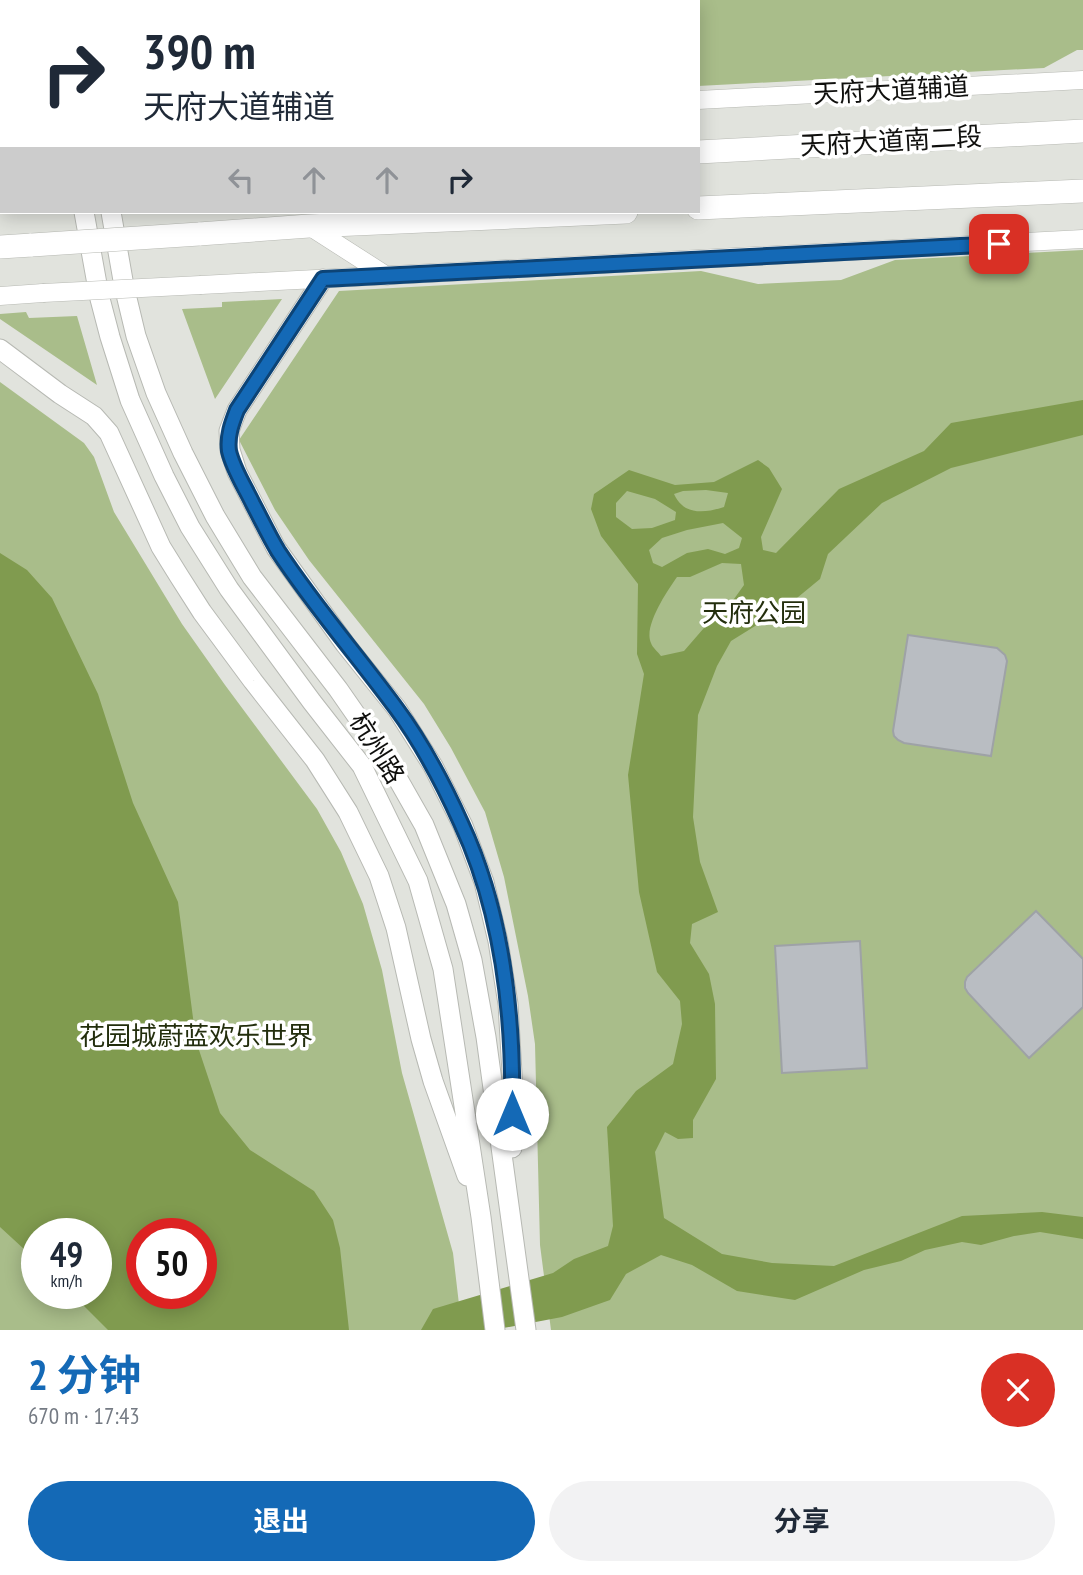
<!DOCTYPE html>
<html lang="zh">
<head>
<meta charset="utf-8">
<style>
	:root { --surface:#fff; --page:#f2f2f3; --text:#1f2937; --muted:#747a83; --accent:#1469b6 }
	body { margin:0; font-family:"PT Sans Narrow","Noto Sans SC",sans-serif; background:var(--page); color:var(--text); height:100vh; display:flex; flex-direction:column; font-size:26px; white-space:nowrap }
	* { box-sizing:border-box; margin:0 }
	p { font-size:23px; color:var(--muted) }
	.icon { flex:none; width:38px; height:38px; fill:none; stroke:currentColor; stroke-width:2; stroke-linecap:round; stroke-linejoin:round }
	.map { position:relative; height:1330px; overflow:hidden }
	.side { display:flex; flex-direction:column; background:var(--surface); flex:1 }
	.side>* { flex:none }
	.top-card { position:absolute; left:0px; top:0px; width:700px; height:214px; box-shadow:0 4px 18px #0003; background:#fff; color:var(--text); overflow:hidden }
	.speed { position:absolute; left:21px; top:1218px; display:flex; gap:14px; font-size:35px; font-weight:700; text-align:center }
	.speed>* { display:grid; place-content:center; width:91px; height:91px; border-radius:50%; background:var(--surface); box-shadow:0 4px 18px #0003; line-height:1 }
	.speed small { font-size:18px; font-weight:400 }
	.speed .limit { border:10px solid #d22; background:#fff; color:#111 }
	.pin { position:absolute; display:grid; place-items:center; width:60px; height:60px; color:#fff; margin:-30px; border-radius:14px; box-shadow:0 4px 10px #0006 }
	.me { position:absolute; width:77px; margin:-38px; rotate:0deg; stroke-linejoin:round; filter:drop-shadow(0 0 5px #0008) }
	.turn { display:flex; align-items:center; gap:24px; height:147px; padding:0 28px; font-size:32px }
	.turn .icon { width:91px; height:91px; stroke-width:2.5 }
	.turn b { display:block; font-size:49px; line-height:60px }
	.lanes { display:flex; align-items:center; height:66px; padding:0 28px; background:#0003; justify-content:center; gap:35px; direction:ltr }
	.lanes .off { opacity:.35 }
	.round { display:grid; place-items:center; flex:none; width:74px; height:74px; border-radius:37px; background:var(--page) }
	.summary { display:flex; align-items:center; justify-content:space-between; height:119px; padding:0 28px }
	h1 { font-size:42px; font-weight:700; line-height:52px; color:var(--accent) }
	.primary-button { display:flex; gap:14px; margin-top:auto; padding:14px 28px }
	.primary-button a { flex:1; height:80px; border-radius:42px; background:var(--accent); color:#fff; font-size:28px; font-weight:700; line-height:80px; text-align:center }
	.primary-button a+a { background:var(--page); color:var(--text) }
	.map>svg:first-child { display:block }
	.green { fill:#a9bd8a; fill-rule:evenodd }
	.water { fill:#809b4f; fill-rule:evenodd }
	.building { fill:#b9bdc2; stroke:#9ea2a6; stroke-width:2 }
	.lines { fill:none; stroke-linecap:round; stroke-linejoin:round }
	.tertiary-casing { stroke:#b7b9b3; stroke-width:19 }
	.secondary-casing { stroke:#b7b9b3; stroke-width:21 }
	.trunk-casing { stroke:#b7b9b3; stroke-width:24 }
	.tertiary { stroke:#fff; stroke-width:18 }
	.secondary { stroke:#fff; stroke-width:19 }
	.trunk { stroke:#fff; stroke-width:23 }
	.tertiary-bridge-casing { stroke:#b7b9b3; stroke-width:19; stroke-linecap:butt }
	.trunk-bridge-casing { stroke:#b7b9b3; stroke-width:24; stroke-linecap:butt }
	.tertiary-bridge { stroke:#fff; stroke-width:18 }
	.trunk-bridge { stroke:#fff; stroke-width:23 }
	.route-casing { stroke:#0d4476; stroke-width:18 }
	.route { stroke:#1469b6; stroke-width:12 }
	.labels { text-anchor:middle; stroke-width:7; stroke-linejoin:round; paint-order:stroke }
	.street-label { font-size:26px; fill:#0f0f0d; stroke:#fff }
	.park-label { font-size:26px; fill:#232e0d; stroke:#fff }
</style>
</head>
<body>
<div class="map">
<svg width="1083" height="1330" viewBox="0 0 1083 1330">
	<rect width="100%" height="100%" fill="#e1e3dd"/>
	<!-- green -->
	<path class="green" d="M 194,0 L 1083,0 L 1083,50 L 1077,50 L 1044,68 L 698,86 L 698,2 L 196,2 Z
		M 1083,250 L 1083,1330 L 551,1330 L 540,1245 L 535,1044 L 528,996 L 504,877 L 485,812 L 451,748 L 424,704 L 309,560 L 275,510 L 239,440 L 339,291 L 701,271 L 758,284 L 841,280 L 895,260 Z
		M 282,299 L 215,399 L 182,309 L 222,307 L 222,302 Z
		M 26,312 L 29,318 L 77,316 L 97,385 L 0,319 L 0,314 Z
		M 0,382 L 84,443 L 94,457 L 114,512 L 182,624 L 225,685 L 317,809 L 341,852 L 363,904 L 382,970 L 402,1073 L 453,1253 L 462,1330 L 0,1330 ZM 37,1234 L 96,1234 L 96,1293 L 37,1293 ZM 142,1234 L 201,1234 L 201,1293 L 142,1293 Z"/>
	<!-- water -->
	<path class="water" d="M 1083,400 L 1083,435 L 951,468 L 882,503 L 828,554 L 820,579 L 786,607 L 731,641 L 717,666 L 698,715 L 693,817 L 700,862 L 718,912 L 692,924 L 690,943 L 709,974 L 715,1004 L 716,1079 L 693,1120 L 693,1138 L 678,1139 L 665,1132 L 655,1152 L 664,1218 L 722,1254 L 772,1263 L 834,1266 L 962,1216 L 1042,1212 L 1083,1217 L 1083,1239 L 1040,1232 L 1014,1236 L 981,1245 L 962,1242 L 925,1250 L 901,1261 L 864,1270 L 795,1300 L 737,1291 L 692,1265 L 661,1255 L 626,1274 L 610,1300 L 562,1317 L 493,1330 L 421,1330 L 433,1309 L 553,1273 L 574,1259 L 608,1246 L 613,1226 L 607,1127 L 636,1091 L 673,1064 L 682,1024 L 680,1001 L 657,972 L 639,892 L 628,775 L 644,674 L 637,654 L 638,584 L 601,536 L 591,509 L 594,494 L 629,470 L 675,485 L 714,482 L 758,460 L 769,468 L 782,489 L 761,537 L 763,550 L 776,553 L 839,489 L 924,451 L 951,423 ZM 706,490 L 728,493 L 724,507 C 705,513 684,516 674,494 L 683,491 ZM 627,491 L 655,499 L 676,512 L 675,520 L 652,528 L 632,529 L 616,517 L 616,503 ZM 723,523 L 742,538 L 739,548 L 725,554 L 708,549 L 687,553 L 662,567 L 653,563 L 649,550 L 662,538 L 687,530 ZM 722,563 L 741,564 L 744,585 L 734,599 L 710,621 L 684,651 L 661,656 C 658,652 652,647 651,643 C 643,626 668,590 677,577 L 690,577 Z
		M 0,553 L 27,570 L 52,598 L 98,694 L 133,803 L 178,902 L 196,1041 L 220,1113 L 250,1150 L 314,1191 L 333,1220 L 340,1248 L 349,1330 L 108,1330 L 71,1293 L 96,1293 L 96,1234 L 37,1234 L 37,1261 L 0,1227 ZM 142,1234 L 201,1234 L 201,1293 L 142,1293 Z"/>
	<!-- building -->
	<path class="building" d="M 908,635 L 997,648 L 1005,655 L 1007,661 L 991,756 L 904,743 L 898,740 L 894,736 L 893,731 Z
		M 1036,911 L 1083,959 L 1083,1007 L 1029,1058 L 968,993 L 965,988 L 965,982 L 967,977 Z
		M 860,941 L 867,1068 L 782,1073 L 775,946 Z"/>
	<g class="lines">
		<!-- tertiary casing -->
		<g class="tertiary-casing">
			<path id="tertiary" d="M 698,100 L 1083,80
				M 0,136 L 2,136
				M 309,226 L 387,276
				M 201,285 L 1083,239
				M 0,296 L 43,293"/>
		</g>
		<!-- secondary casing -->
		<g class="secondary-casing">
			<path id="secondary" d="M 169,0 L 171,2
				M 32,2 L 33,0
				M 80,2 L 80,0
				M 106,2 L 106,0
				M 0,38 L 2,36
				M 84,212 L 99,295 L 110,337 L 130,400 L 164,476 L 190,527 L 229,589 L 312,702 L 362,766 L 418,881 L 443,969 L 481,1217 L 495,1330
				M 111,212 L 124,286 L 136,336 L 156,393 L 183,453 L 215,516 L 252,577 L 338,689 L 386,758 L 424,825 L 456,904 L 472,960 L 486,1037 L 526,1330
				M 323,279 L 237,410 L 229,431 L 230,450 L 237,472 L 276,548 L 345,644 L 397,709 L 433,766 L 463,826 L 484,882 L 498,941 L 508,1004 L 513,1090 L 512,1148
				M 0,349 L 60,394 L 94,416 L 109,433 L 161,547 L 179,576 L 202,612 L 253,681 L 315,760 L 348,812 L 379,876 L 396,928 L 421,1039 L 433,1081 L 467,1176"/>
		</g>
		<!-- trunk casing -->
		<g class="trunk-casing">
			<path id="trunk" d="M 698,152 L 1083,131
				M 0,188 L 2,188
				M 698,208 L 1083,191
				M 199,234 L 309,226 L 626,212
				M 0,247 L 32,245"/>
		</g>
		<!-- tertiary -->
		<use href="#tertiary" class="tertiary"/>
		<!-- secondary -->
		<use href="#secondary" class="secondary"/>
		<!-- trunk -->
		<use href="#trunk" class="trunk"/>
		<!-- tertiary-bridge casing -->
		<g class="tertiary-bridge-casing">
			<path id="tertiary-bridge" d="M 43,293 L 201,285"/>
		</g>
		<!-- trunk-bridge casing -->
		<g class="trunk-bridge-casing">
			<path id="trunk-bridge" d="M 32,245 L 199,234"/>
		</g>
		<!-- tertiary-bridge -->
		<use href="#tertiary-bridge" class="tertiary-bridge"/>
		<!-- trunk-bridge -->
		<use href="#trunk-bridge" class="trunk-bridge"/>
	</g>
	<g class="lines">
		<!-- route casing -->
		<g class="route-casing">
			<path id="route" d="M 512,1114 C 514,1017 502,911 461,823 C 443,783 422,743 396,708 C 357,655 314,606 278,551 C 269,536 261,519 253,504 C 245,487 233,469 229,451 C 227,436 232,423 237,410 L 323,279 L 999,244"/>
		</g>
		<!-- route -->
		<use href="#route" class="route"/>
	</g>
	<g class="labels">
		<!-- street labels -->
		<g class="street-label">
			<text transform="translate(891 90) rotate(-3)" y="9">天府大道辅道</text>
			<text transform="translate(891 141) rotate(-3)" y="9">天府大道南二段</text>
			<text transform="translate(377 748) rotate(58)" y="9">杭州路</text>
		</g>
		<!-- park labels -->
		<g class="park-label">
			<text x="754" y="622">天府公园</text>
			<text x="196" y="1045">花园城蔚蓝欢乐世界</text>
		</g>
	</g>
</svg>
<div class="speed"><div>49<small>km/h</small></div><div class="limit">50</div></div>
<div class="pin" style="left:999px;top:244px;background:#d93025"><svg class="icon" aria-label="arrive" viewBox="0 0 24 24"><path d="M6 21V4h12l-3 4 3 4H6"/></svg></div>
<svg class="me" style="left:512px;top:1114px" viewBox="-20 -20 40 40"><circle r="19" fill="#fff"/><path d="M0-13L10 11 0 6-10 11z" fill="#1469b6"/></svg>
<div class="top-card">
<div class="turn"><svg class="icon" aria-label="right" viewBox="0 0 24 24"><path d="M7 20v-9h11M14 6l5 5-5 5"/></svg><div><b>390 m</b>天府大道辅道</div></div>
<div class="lanes"><svg class="icon off" aria-label="left" viewBox="0 0 24 24"><path d="M17 20v-9H6M10 6l-5 5 5 5"/></svg><svg class="icon off" aria-label="ahead" viewBox="0 0 24 24"><path d="M12 20V5M6 11l6-6 6 6"/></svg><svg class="icon off" aria-label="ahead" viewBox="0 0 24 24"><path d="M12 20V5M6 11l6-6 6 6"/></svg><svg class="icon" aria-label="right" viewBox="0 0 24 24"><path d="M7 20v-9h11M14 6l5 5-5 5"/></svg></div>
</div>
</div>
<section class="side">
<div class="summary"><div><h1>2 分钟</h1><p>670 m · 17:43</p></div><a class="round" style="background:#d93025;color:#fff"><svg class="icon" aria-label="close" viewBox="0 0 24 24"><path d="M6 6l12 12M18 6L6 18"/></svg></a></div>
<div class="primary-button"><a>退出</a><a>分享</a></div>
</section>
</body>
</html>
